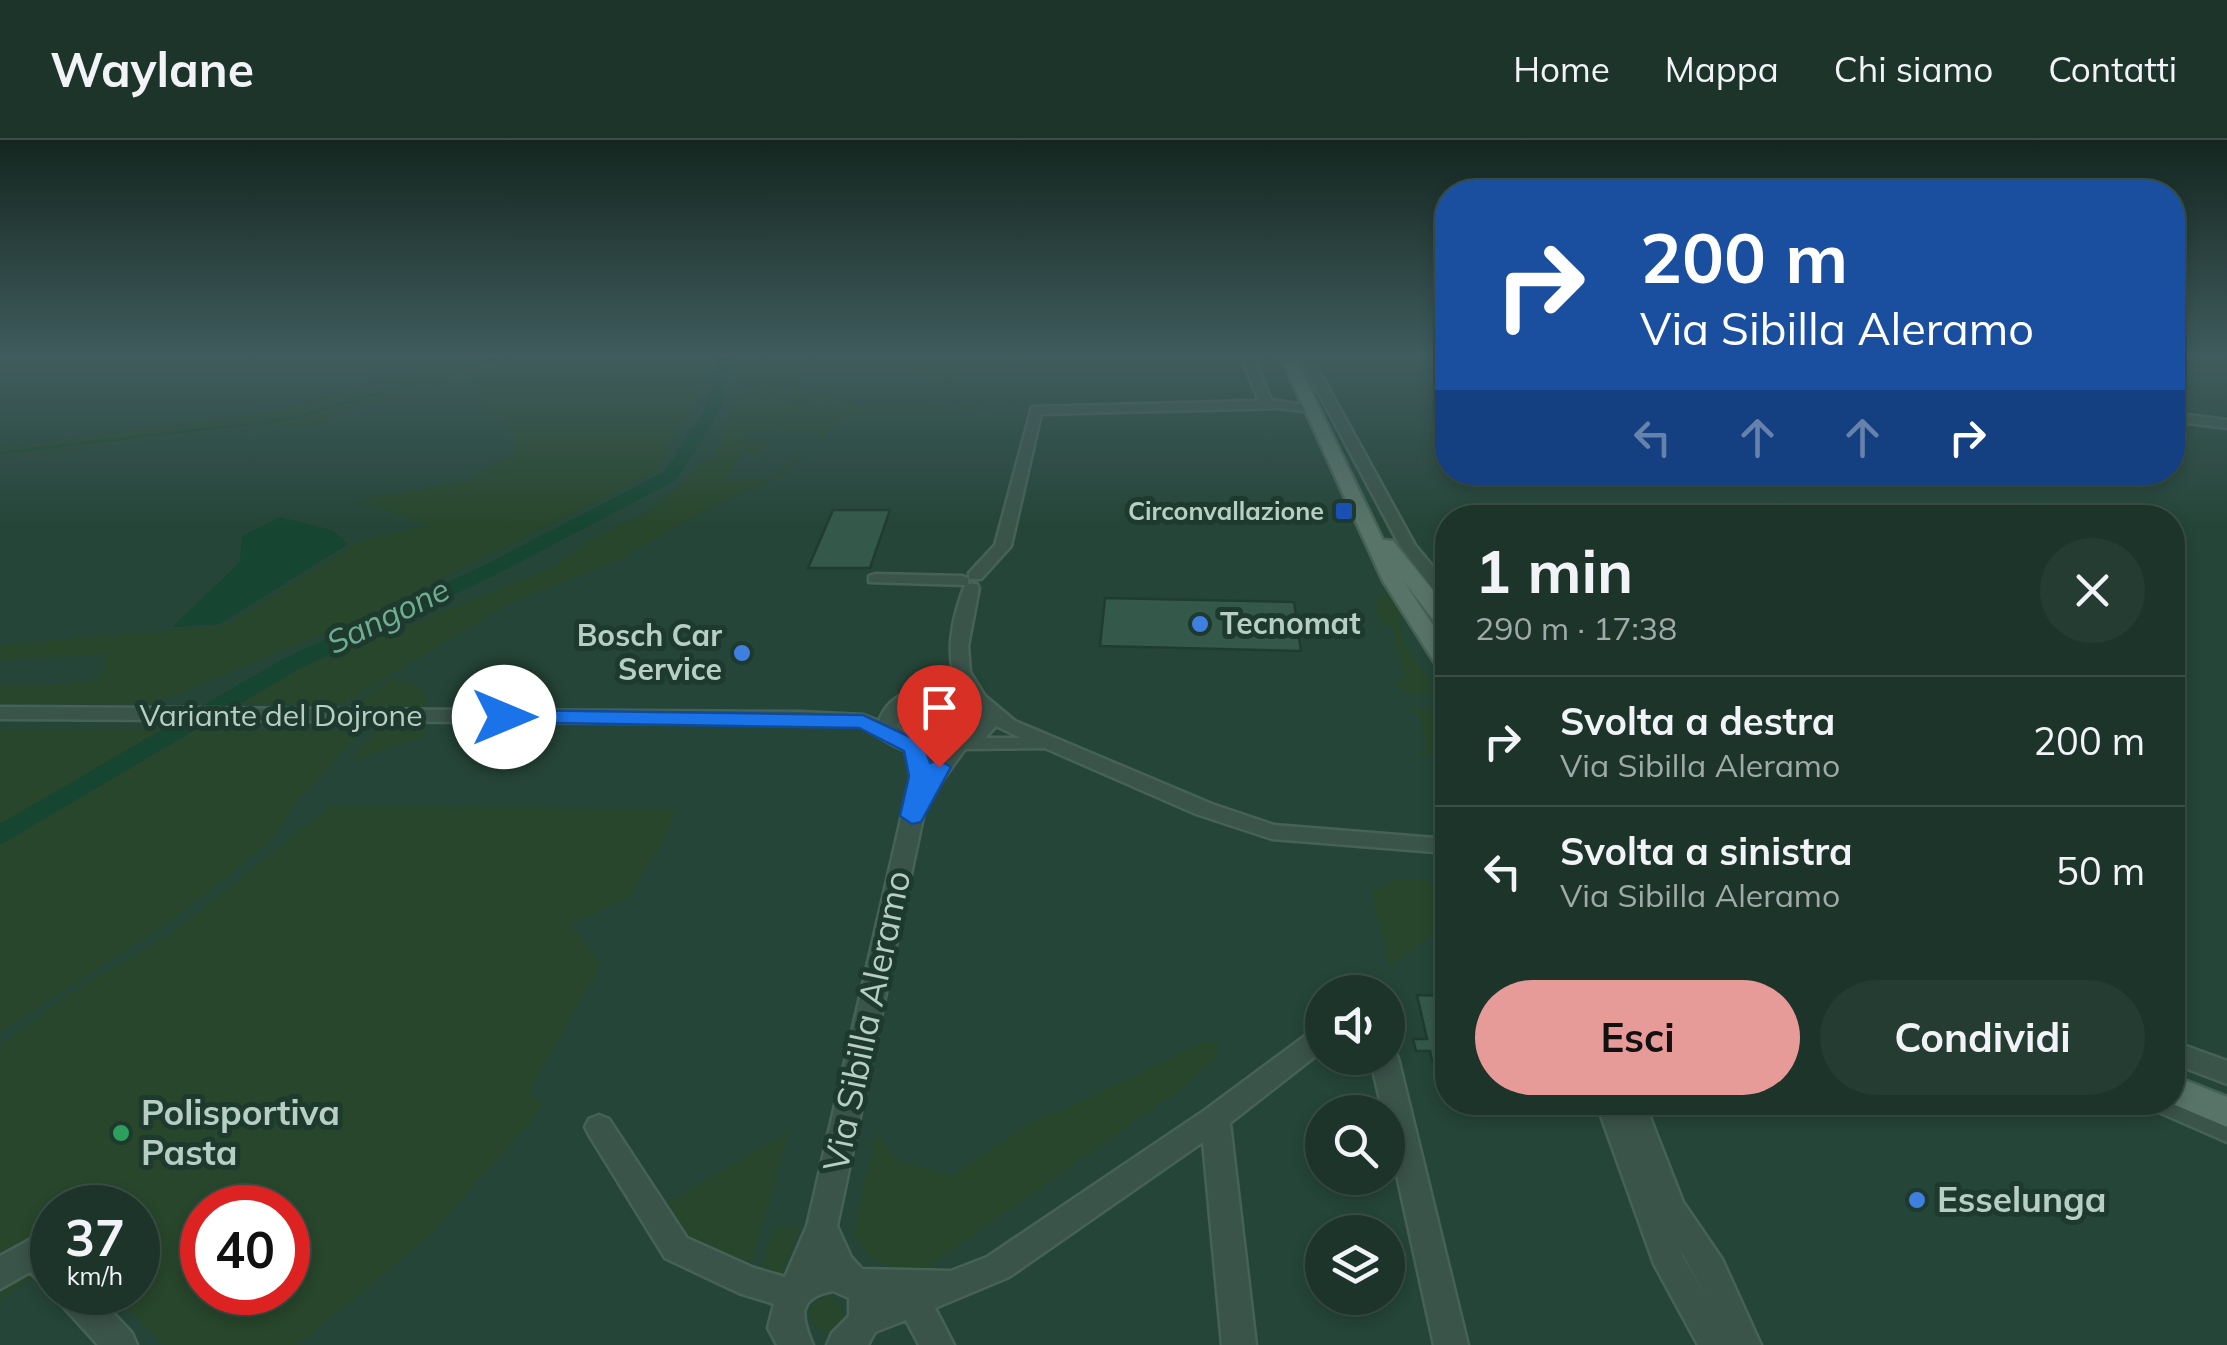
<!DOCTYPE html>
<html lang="it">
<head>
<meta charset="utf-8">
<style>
	:root { --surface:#1c342a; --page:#253c32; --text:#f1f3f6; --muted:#a0aaa8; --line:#3a4f47; --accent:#e69b98 }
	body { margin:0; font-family:Mulish,sans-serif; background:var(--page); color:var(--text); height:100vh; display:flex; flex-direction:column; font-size:38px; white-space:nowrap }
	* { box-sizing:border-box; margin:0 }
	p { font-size:32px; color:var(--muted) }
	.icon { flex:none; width:55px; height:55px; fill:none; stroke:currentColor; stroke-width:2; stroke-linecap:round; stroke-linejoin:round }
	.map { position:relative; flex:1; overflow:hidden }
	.panel { position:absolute; left:1435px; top:365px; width:750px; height:610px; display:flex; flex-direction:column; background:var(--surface); border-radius:40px; box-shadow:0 5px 15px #0003,0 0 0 2px var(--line) }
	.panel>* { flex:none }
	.top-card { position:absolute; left:1435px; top:40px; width:750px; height:305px; border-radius:40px; box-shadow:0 5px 15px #0003,0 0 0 2px var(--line); background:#1a4fa0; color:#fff; overflow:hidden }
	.fabs { position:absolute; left:1305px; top:835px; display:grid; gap:20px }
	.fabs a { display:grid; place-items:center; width:100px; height:100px; border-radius:50%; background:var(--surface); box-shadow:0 5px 15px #0003,0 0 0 2px var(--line); font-size:50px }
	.speed { position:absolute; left:30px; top:1045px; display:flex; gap:20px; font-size:50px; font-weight:700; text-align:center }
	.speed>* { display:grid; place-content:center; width:130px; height:130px; border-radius:50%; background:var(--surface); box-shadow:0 5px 15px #0003,0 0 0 2px var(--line); line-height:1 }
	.speed small { font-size:25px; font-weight:400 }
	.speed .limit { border:15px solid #d22; background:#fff; color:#111 }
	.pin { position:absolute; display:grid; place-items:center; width:85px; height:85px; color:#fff; margin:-102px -42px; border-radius:50% 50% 50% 0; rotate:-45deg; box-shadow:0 0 10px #0007 }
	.pin .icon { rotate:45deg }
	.me { position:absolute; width:110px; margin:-55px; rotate:90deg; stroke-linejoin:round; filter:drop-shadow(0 0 8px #0008) }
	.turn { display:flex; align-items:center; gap:35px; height:210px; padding:0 40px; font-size:45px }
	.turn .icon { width:130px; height:130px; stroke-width:2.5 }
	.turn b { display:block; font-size:70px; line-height:85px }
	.lanes { display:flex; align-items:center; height:95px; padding:0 40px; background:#0003; justify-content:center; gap:50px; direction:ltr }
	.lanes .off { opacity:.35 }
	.round { display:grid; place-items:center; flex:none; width:105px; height:105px; border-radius:52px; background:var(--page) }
	.overview { display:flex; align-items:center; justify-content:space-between; height:170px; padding:0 40px }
	h1 { font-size:60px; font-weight:700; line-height:75px }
	.action { display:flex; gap:20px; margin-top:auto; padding:20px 40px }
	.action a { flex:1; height:115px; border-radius:60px; background:var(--accent); color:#111; font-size:40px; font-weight:700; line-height:115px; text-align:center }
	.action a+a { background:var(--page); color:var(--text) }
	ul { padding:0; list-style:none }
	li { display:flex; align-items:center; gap:30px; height:130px; padding:0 40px; border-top:2px solid var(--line) }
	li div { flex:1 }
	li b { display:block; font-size:38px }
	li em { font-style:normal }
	header { display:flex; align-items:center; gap:60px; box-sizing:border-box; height:140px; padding:0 50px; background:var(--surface); border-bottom:2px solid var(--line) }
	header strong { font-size:48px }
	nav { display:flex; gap:55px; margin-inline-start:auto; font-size:35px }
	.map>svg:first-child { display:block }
	.green { fill:#27462b; fill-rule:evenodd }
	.water { fill:#164532 }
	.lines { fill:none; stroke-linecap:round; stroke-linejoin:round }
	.stream { stroke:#164532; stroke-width:2.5 }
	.river { fill:#164532; fill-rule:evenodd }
	.building { fill:#34594a; stroke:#203c31; stroke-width:2.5 }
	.minor-casing { stroke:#466156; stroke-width:5 }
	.major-casing { stroke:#466156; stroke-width:5 }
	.minor { fill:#3a544a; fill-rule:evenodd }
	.major { fill:#587468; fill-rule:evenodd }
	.route { fill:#1a73e8; stroke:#114b97; stroke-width:2.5 }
	.transit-dot { fill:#1a4fb4; stroke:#1e3a2f; stroke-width:4 }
	.shop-dot { fill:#3f7fe0; stroke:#1e3a2f; stroke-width:4 }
	.leisure-dot { fill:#2e9e5b; stroke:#1e3a2f; stroke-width:4 }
	.labels { text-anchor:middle; stroke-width:10; stroke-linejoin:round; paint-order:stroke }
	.far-poi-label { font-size:25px; font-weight:bold; fill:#b7cec5; stroke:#1e3a2f; text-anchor:end }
	.poi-label { font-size:30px; font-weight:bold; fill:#b7cec5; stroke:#1e3a2f; text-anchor:start }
	.street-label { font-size:30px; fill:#b7cec5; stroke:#1e3a2f }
	.water-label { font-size:32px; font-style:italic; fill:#6eaf94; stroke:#1e3a2f }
	.near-street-label { font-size:35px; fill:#b7cec5; stroke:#1e3a2f }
	.near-poi-label { font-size:35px; font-weight:bold; fill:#b7cec5; stroke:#1e3a2f; text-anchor:start }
</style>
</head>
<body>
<header>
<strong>Waylane</strong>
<nav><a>Home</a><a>Mappa</a><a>Chi siamo</a><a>Contatti</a></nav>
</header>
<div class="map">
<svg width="2227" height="1205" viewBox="0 0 2227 1205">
	<rect width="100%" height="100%" fill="#254538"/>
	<!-- green -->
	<path class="green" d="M 471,218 L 686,218 L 700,238 L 699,253 L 654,333 L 369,475 L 155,563 L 0,563 L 0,545 L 48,546 L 100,538 L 106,514 L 0,520 L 0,505 L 227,485 L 358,402 L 428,385 L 357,360 L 466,341 L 516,311 L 506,278 L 480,264 L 476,233 L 337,273 L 320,288 L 269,286 L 0,318 L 0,308 L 267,273 Z
		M 777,218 L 792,218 L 782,260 L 832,269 L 842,278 L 781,336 L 713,366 L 620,420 L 508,464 L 345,563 L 233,564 L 263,543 L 552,428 L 600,394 L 649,372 L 715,313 L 740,252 L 741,235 L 752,225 ZM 783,287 L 783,292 L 817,291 L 820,300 L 769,340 L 727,339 L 741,314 L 764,313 L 768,301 L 740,302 L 742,294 Z
		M 797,218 L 815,218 L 796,232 L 797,246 L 863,266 L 1011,267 L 846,275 L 834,267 L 786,257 Z
		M 869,218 L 972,218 L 959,238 L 947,242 Z
		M 1384,454 L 1395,458 C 1402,472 1398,485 1403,498 C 1409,515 1438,539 1430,554 L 1409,554 L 1397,547 L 1396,541 L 1405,540 L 1392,485 L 1381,484 L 1375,457 Z
		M 393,538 L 414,544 L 426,555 L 423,569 L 354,566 Z
		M 941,557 L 962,560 L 974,570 L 974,582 C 957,601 924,605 905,587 L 903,580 L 912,567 Z
		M 1413,567 L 1444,573 L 1447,619 L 1420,614 L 1419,610 L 1429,609 L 1418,574 L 1407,571 Z
		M 0,589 L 361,591 L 293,667 L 274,698 L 227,738 L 163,787 L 0,893 Z
		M 423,589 L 429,595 L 349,622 L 377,590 Z
		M 332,665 L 673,670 L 669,690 L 629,758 L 570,784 L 601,825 L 528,952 L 545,965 L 430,1096 L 298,1205 L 164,1205 L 112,1153 L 138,1152 L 138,1068 L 52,1068 L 52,1124 L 0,1161 L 0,906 L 69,854 L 174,791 ZM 202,1068 L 288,1068 L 288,1152 L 202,1152 Z
		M 1392,740 L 1425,740 L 1447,748 L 1448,783 L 1389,827 L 1372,753 Z
		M 1219,902 L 1216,918 L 1179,951 L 928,1127 C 889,1129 874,1129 853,1095 L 876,991 L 899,1022 L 953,1035 L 1034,980 L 1057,973 L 1201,903 Z
		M 789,991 L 752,1123 L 684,1098 L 664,1064 Z
		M 800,1087 L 782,1134 L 761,1126 L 774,1088 Z
		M809 1174a17 17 0 1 1 34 0a17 17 0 1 1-34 0Z"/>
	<!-- water -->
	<path class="water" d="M 280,377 L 332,390 L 348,404 L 220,484 L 172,487 L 240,422 L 242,396 Z"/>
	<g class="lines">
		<!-- stream -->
		<path class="stream" d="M 0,313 L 291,279 L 498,218"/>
		<!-- river -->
		<path class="river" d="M 717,218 L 731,218 L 720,271 L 676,340 L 499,433 L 297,530 L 0,705 L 0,684 L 281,520 L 485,425 L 664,332 L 704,271 Z"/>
	</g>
	<!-- building -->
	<path class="building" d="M 833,370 L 890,370 L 870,428 L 808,428 Z
		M 1105,458 L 1294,462 L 1301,511 L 1100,506 Z
		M 1417,855 L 1448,856 L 1448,921 L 1432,921 L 1430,911 L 1416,911 L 1413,899 L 1427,899 Z"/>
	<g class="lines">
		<!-- minor casing -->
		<g class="minor-casing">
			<path id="minor" d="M 1242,218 L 1254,218 L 1271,260 L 1317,267 L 1317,273 L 1278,268 L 1041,274 L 1011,406 L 981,439 L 969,439 L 969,433 L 995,405 L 1032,267 L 1259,261 Z
				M 1300,218 L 1312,218 L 1415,405 L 1448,445 L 1448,462 L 1442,461 L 1400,406 Z
				M 2172,273 L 2227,280 L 2227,288 L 2172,281 Z
				M 875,434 L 962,436 L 968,438 L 968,444 L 977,444 L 979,448 L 968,506 L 970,532 L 985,556 L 1015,581 L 1212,664 L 1274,685 L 1448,699 L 1448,713 L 1272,699 L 1196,674 L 1045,608 L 965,609 L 926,663 L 837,1086 L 851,1117 L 862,1129 L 951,1131 L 987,1117 L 1205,970 L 1313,890 L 1322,887 L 1322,911 L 1230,983 L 1256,1205 L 1222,1205 L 1203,1002 L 1009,1137 L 935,1168 L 954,1205 L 919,1205 L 906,1180 L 875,1192 L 868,1205 L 827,1205 L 832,1193 L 849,1176 L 849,1158 L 833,1151 C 795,1158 802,1179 813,1205 L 777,1205 L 768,1188 L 774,1164 L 739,1153 L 665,1118 L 589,995 L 585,987 L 589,979 L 599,975 L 609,979 L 687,1098 L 754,1128 L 785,1137 L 807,1086 L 911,636 L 905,610 C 889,606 877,593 861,587 C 843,582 819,585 801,584 L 0,579 L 0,567 L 801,572 L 863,575 L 879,581 C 890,549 928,543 959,547 C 943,516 953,476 965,445 L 869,442 L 869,436 ZM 947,557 L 964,560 L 980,571 L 980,580 C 958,605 921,613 897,586 C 903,562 924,557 947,557 ZM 996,586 L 1021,598 L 985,598 ZM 926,614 L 941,614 L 930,630 Z
				M 2172,901 L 2227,921 L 2227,944 L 2172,923 Z
				M 1388,908 L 1394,910 L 1398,918 L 1468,1205 L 1434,1205 L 1388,994 L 1388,972 L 1383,972 L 1370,918 L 1388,918 Z
				M 2172,953 L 2227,977 L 2227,1002 L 2154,970 L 2150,962 L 2172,962 Z
				M 1596,962 L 1644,962 L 1683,1062 L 1722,1119 L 1761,1205 L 1698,1205 L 1654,1124 ZM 1680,1109 L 1708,1160 L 1683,1117 Z
				M 33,1098 L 44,1102 L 52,1111 L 52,1148 L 41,1143 L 30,1132 L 0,1149 L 0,1116 Z
				M 55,1152 L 93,1152 L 132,1193 L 137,1205 L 98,1205 L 60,1163 Z"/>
		</g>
		<!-- major casing -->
		<g class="major-casing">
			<path id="major" d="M 1281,218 L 1295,218 L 1383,400 L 1393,401 L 1448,469 L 1448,490 L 1440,489 L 1403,440 L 1448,508 L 1448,533 L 1440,531 L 1383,441 Z
				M 2172,935 L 2227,957 L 2227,987 L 2168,962 L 2172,962 Z"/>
		</g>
		<!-- minor -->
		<use href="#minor" class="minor"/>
		<!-- major -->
		<use href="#major" class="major"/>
	</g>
	<!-- sky -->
	<linearGradient id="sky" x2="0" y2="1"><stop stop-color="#14261f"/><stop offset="0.56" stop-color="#405c5e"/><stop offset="1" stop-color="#405c5e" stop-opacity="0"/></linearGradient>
	<rect width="2227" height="387" fill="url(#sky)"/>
	<!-- route -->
	<path class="route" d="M 504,570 L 863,575 L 923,603 L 930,623 L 939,620 L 951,627 L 921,682 L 912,684 L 900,676 L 909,636 L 904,611 L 859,588 L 496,582 L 493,577 Z"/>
	<!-- markers -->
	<rect class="transit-dot" x="1334" y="361" width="20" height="20" rx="5"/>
	<g class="shop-dot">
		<circle cx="1200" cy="484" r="10"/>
		<circle cx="742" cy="513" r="10"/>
		<circle cx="1917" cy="1060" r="10"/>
	</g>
	<circle class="leisure-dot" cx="121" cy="993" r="10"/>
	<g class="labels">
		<!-- far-poi labels -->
		<g class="far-poi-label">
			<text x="1324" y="380">Circonvallazione</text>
		</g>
		<!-- poi labels -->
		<g class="poi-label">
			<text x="1220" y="494">Tecnomat</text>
			<text x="722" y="506" text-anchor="end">Bosch Car<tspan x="722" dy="34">Service</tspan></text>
		</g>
		<!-- street labels -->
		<g class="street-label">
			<text x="281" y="586">Variante del Dojrone</text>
		</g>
		<!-- water labels -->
		<g class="water-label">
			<text transform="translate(388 476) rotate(-26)" y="11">Sangone</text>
		</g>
		<!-- near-street labels -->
		<g class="near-street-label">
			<text transform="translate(867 881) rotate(-78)" y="12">Via Sibilla Aleramo</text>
		</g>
		<!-- near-poi labels -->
		<g class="near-poi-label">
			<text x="141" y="985">Polisportiva<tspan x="141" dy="40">Pasta</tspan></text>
			<text x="1937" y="1072">Esselunga</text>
		</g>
	</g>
</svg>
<div class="fabs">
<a><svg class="icon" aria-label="sound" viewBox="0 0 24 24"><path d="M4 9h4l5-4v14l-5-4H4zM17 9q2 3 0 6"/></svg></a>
<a><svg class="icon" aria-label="search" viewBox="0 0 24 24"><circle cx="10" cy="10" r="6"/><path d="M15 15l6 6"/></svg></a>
<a><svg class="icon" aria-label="layers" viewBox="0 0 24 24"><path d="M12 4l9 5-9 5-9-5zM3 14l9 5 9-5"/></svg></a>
</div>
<div class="speed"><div>37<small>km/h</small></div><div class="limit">40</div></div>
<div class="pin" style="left:939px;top:627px;background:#d93025"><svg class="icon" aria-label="arrive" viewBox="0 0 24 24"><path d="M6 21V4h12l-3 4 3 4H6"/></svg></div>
<svg class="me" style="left:504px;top:577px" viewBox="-20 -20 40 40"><circle r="19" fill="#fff"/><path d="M0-13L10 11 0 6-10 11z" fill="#1a73e8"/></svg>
<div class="top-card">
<div class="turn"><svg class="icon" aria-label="right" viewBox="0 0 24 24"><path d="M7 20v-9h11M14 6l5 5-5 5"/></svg><div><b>200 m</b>Via Sibilla Aleramo</div></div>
<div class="lanes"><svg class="icon off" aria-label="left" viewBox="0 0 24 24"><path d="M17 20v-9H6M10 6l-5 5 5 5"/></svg><svg class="icon off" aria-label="ahead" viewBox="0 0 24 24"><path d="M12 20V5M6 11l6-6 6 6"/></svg><svg class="icon off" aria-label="ahead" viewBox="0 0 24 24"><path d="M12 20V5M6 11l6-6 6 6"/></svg><svg class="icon" aria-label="right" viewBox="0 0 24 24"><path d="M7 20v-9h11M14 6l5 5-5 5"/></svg></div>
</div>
<section class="panel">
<div class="overview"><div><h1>1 min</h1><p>290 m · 17:38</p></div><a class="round"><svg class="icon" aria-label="close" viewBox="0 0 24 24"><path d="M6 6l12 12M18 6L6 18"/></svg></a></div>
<ul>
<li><svg class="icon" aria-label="right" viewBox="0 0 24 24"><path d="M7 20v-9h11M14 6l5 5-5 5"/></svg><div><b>Svolta a destra</b><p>Via Sibilla Aleramo</p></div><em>200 m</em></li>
<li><svg class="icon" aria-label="left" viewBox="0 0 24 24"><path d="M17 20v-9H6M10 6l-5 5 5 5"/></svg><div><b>Svolta a sinistra</b><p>Via Sibilla Aleramo</p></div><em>50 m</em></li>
</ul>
<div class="action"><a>Esci</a><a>Condividi</a></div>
</section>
</div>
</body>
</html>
